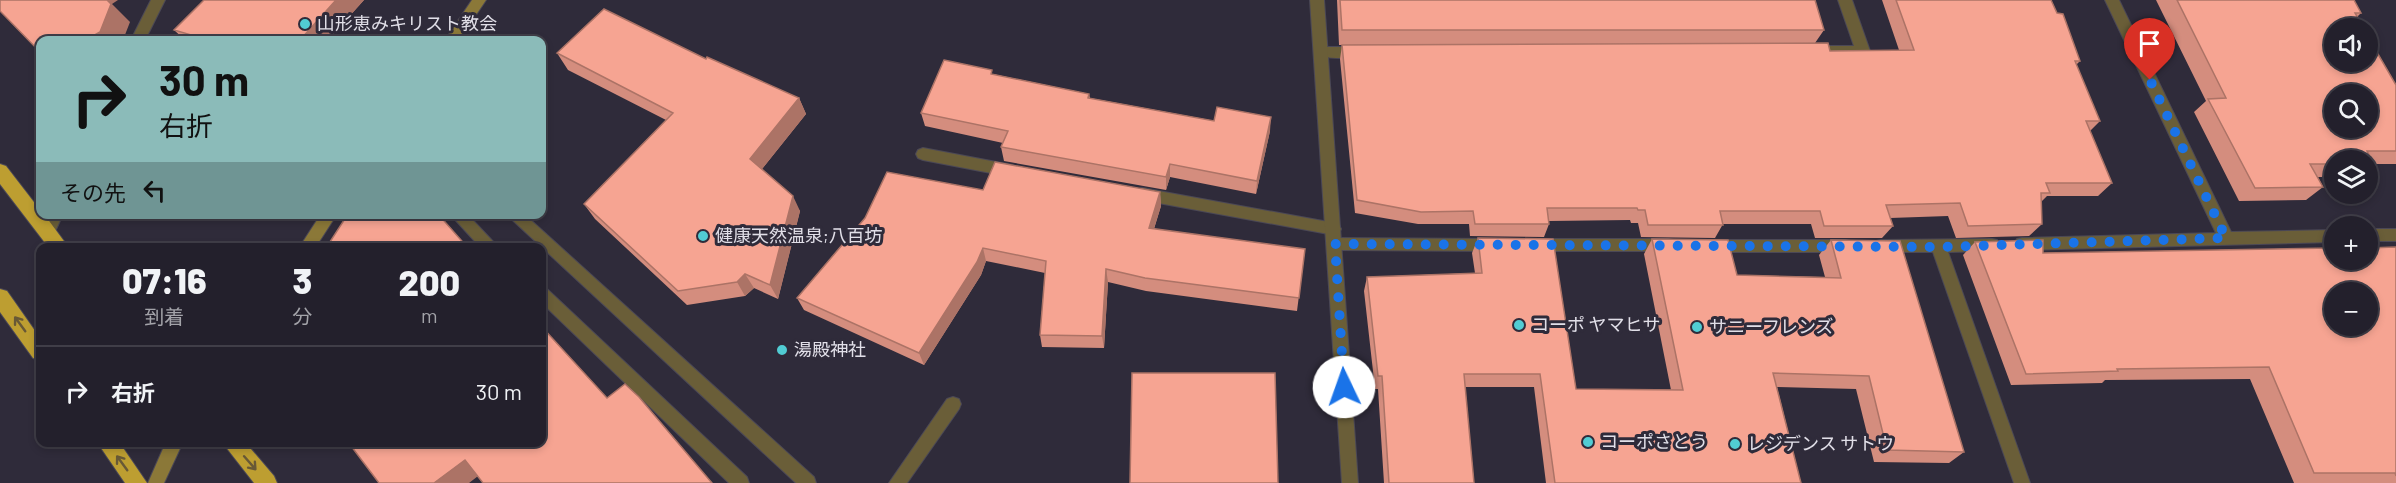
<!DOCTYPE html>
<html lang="ja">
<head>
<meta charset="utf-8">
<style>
	:root { --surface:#23202c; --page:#2b2834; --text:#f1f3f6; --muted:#a3a3a9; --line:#403e48 }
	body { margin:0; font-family:Barlow,"Noto Sans JP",sans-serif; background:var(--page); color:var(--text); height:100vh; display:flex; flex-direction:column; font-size:22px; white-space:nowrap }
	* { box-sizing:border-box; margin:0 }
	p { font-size:20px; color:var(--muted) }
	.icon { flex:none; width:33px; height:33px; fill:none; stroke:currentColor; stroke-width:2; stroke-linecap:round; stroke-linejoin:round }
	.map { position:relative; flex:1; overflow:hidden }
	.details { position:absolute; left:36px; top:243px; width:510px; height:204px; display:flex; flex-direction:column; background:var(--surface); border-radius:12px; box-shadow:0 3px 9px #0003,0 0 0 2px var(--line) }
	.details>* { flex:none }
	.hud { position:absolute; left:36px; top:36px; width:510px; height:183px; border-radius:12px; box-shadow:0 3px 9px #0003,0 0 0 2px var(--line); background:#8bbbb9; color:#111; overflow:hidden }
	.buttons { position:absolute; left:2324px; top:18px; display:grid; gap:12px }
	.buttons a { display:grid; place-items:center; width:54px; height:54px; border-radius:50%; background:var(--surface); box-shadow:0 3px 9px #0003,0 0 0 2px var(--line); font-size:30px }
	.pin { position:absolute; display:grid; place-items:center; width:51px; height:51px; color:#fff; margin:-62px -26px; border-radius:50% 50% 50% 0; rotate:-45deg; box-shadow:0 0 6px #0007 }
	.pin .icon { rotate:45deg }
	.me { position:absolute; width:66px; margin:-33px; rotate:357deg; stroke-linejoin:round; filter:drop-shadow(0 0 4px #0008) }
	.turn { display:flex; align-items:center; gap:21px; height:126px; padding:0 24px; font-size:27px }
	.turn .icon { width:78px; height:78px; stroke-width:2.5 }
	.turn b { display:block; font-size:42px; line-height:51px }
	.then { display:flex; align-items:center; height:57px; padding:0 24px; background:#0003; gap:12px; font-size:22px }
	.eta { display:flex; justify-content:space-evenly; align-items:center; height:102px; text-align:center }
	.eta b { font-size:36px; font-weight:800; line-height:42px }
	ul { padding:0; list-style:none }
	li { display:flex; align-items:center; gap:18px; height:90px; padding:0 24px; border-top:2px solid var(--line) }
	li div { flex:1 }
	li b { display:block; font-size:22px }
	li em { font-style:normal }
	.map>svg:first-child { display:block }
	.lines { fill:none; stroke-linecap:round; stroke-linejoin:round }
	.lane-casing { stroke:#4b4856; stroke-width:2 }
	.street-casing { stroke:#4b4856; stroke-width:2 }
	.secondary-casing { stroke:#4b4856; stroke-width:2 }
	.highway-casing { stroke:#4b4856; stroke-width:2 }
	.lane { fill:#6a5e38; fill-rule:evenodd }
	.street { fill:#6a5e38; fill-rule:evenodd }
	.secondary { fill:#8b7838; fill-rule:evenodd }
	.highway { fill:#bd9e31; fill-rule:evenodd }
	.wall { fill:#d48d7e }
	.shaded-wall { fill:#ac7366 }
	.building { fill:#f6a492; stroke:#ac7366; stroke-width:1.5; fill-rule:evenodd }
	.oneway { stroke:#685936 }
	.route { stroke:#1a73e8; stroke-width:10; stroke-dasharray:0 18 }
	.poi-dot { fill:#51ccd3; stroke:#2f2b3a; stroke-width:2 }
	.labels { text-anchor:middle; stroke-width:6; stroke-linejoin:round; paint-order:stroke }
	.poi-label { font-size:18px; fill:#e1dfe8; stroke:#2f2b3a; text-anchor:start }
</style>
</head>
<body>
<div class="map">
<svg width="2396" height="483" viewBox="0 0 2396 483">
	<rect width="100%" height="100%" fill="#2f2b3a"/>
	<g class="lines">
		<!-- lane casing -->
		<g class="lane-casing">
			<path id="lane" d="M 1838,0 L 1852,0 L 1870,51 L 1868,55 L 1805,55 L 1803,51 L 1805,47 L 1810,46 L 1854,46 Z
				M 2105,0 L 2119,0 L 2231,232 L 2334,230 L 2334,242 L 2022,250 L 2017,249 L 2014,244 L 2017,239 L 2022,238 L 2216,233 Z
				M 1321,47 L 1360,47 L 1367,52 C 1361,60 1320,60 1314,52 Z
				M 923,148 L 1012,165 L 1017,167 L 1019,171 L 1017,175 L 1012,177 L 923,160 L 918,158 L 916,154 L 918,150 Z
				M 1142,188 L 1334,223 L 1339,225 L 1341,229 L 1339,233 L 1334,235 L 1142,200 L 1137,198 L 1135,194 L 1137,190 Z
				M 450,214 L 467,214 L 499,248 L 481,248 Z
				M 506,214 L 524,214 L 814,477 L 816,483 L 796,483 Z
				M 2367,229 L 2396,229 L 2396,241 L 2367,241 Z
				M 1335,238 L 1494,239 L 1499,240 L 1502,245 L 1499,250 L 1494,251 L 1335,250 L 1330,249 L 1327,244 L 1330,239 Z
				M 1533,239 L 1668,239 L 1673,240 L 1676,245 L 1673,250 L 1668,251 L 1533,251 L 1528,250 L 1525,245 L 1528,240 Z
				M 1992,239 L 1997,240 L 2000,245 L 1997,250 L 1992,251 L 1948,252 L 2030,483 L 2014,483 L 1933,252 L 1881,252 L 1876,251 L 1873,246 L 1876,241 L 1881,240 Z
				M 1710,240 L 1845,240 L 1850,241 L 1853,246 L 1850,251 L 1845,252 L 1710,252 L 1705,251 L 1702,246 L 1705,241 Z
				M 542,287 L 547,289 L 747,477 L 749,483 L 729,483 L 542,303 Z
				M 953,397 L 959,399 L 961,404 L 959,409 L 907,483 L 889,483 L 947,399 Z"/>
		</g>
		<!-- street casing -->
		<g class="street-casing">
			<path id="street" d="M 151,0 L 165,0 L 145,40 L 131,40 Z
				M 1310,0 L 1324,0 L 1358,483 L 1342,483 Z
				M 48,214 L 63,214 L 52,238 L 47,239 L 42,238 L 40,233 Z"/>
		</g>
		<!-- secondary casing -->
		<g class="secondary-casing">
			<path id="secondary" d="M 472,0 L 486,0 L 459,40 L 445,40 Z
				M 321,214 L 337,214 L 315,248 L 299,248 Z
				M 166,442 L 183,442 L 164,483 L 148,483 Z"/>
		</g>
		<!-- highway casing -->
		<g class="highway-casing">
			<path id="highway" d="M 0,164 L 6,166 L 40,210 L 40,214 L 44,214 L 69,248 L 49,248 L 0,184 Z
				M 0,289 L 7,291 L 40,338 L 40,360 L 33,358 L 0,312 Z
				M 97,442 L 119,442 L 147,483 L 125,483 Z
				M 222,442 L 245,442 L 274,476 L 277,483 L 254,483 Z"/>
		</g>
		<!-- lane -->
		<use href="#lane" class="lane"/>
		<!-- street -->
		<use href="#street" class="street"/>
		<!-- secondary -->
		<use href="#secondary" class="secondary"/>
		<!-- highway -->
		<use href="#highway" class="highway"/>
	</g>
	<!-- wall -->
	<path class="wall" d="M 204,0 L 364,0 L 328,40 L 185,40 L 174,30 Z
		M 1337,0 L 1815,0 L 1824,30 L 1815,43 L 1830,51 L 1899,50 L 1882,0 L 2051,0 L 2080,61 L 2076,65 L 2100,121 L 2090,131 L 2112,183 L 2098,196 L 2047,196 L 2041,202 L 2042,224 L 2029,236 L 1956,238 L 1948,216 L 1890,218 L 1893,226 L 1882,238 L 1815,238 L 1811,224 L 1723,224 L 1715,238 L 1641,237 L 1638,223 L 1631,223 L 1630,220 L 1549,221 L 1549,224 L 1544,237 L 1470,236 L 1469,224 L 1418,224 L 1355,213 L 1340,59 L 1342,45 L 1511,44 L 1339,45 Z
		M 2156,0 L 2354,0 L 2361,13 L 2357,17 L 2396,85 L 2396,164 L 2374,164 L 2367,169 L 2367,160 L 2334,160 L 2334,177 L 2318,177 L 2323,187 L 2306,200 L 2239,201 L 2194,112 L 2206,101 Z
		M 557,53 L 706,59 L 799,98 L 806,114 L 762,169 L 800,211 L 778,299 L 754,288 L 745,296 L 687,305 L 595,219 L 584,204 L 666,120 L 568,70 Z
		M 993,74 L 1089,94 L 1090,98 L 1270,131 L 1256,194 L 1170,177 L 1166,190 L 1004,161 L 1001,147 L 1003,143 L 925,126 L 921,113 Z
		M 983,190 L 1160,192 L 1161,206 L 1154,229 L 1305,249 L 1297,311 L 1146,291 L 1108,282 L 1104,348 L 1042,347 L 1040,335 L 1045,273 L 986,261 L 981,275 L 924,365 L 804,310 L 797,298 Z
		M 1478,238 L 1576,389 L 1671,390 L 1644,254 L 1652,239 L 1737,275 L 1825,277 L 1819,255 L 1831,240 L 1964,452 L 1949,463 L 1874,462 L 1856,389 L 1777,387 L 1801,483 L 1546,483 L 1534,387 L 1465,387 L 1474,483 L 1384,483 L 1378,389 L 1375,389 L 1364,291 L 1367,277 L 1475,273 L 1472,253 Z
		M 1975,242 L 2043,253 L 2396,247 L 2396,483 L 2294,483 L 2250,379 L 2105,380 L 2102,383 L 2011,385 L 1963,255 Z"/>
	<!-- shaded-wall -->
	<path class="shaded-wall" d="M 107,0 L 118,0 L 112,4 L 130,22 L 123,40 L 86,40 Z
		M 336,0 L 364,0 L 328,40 L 300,40 Z
		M 799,98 L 806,114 L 758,174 L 750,159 Z
		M 1271,117 L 1270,131 L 1256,194 L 1257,181 Z
		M 1170,164 L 1170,177 L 1166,190 L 1166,177 Z
		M 1160,192 L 1161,206 L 1150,241 L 1149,228 Z
		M 793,196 L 800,211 L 778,299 L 770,285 Z
		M 983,248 L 986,261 L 981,275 L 924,365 L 919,353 Z
		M 1106,269 L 1108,282 L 1104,348 L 1102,336 Z
		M 745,274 L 754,288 L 745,296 L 737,282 Z
		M 465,460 L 482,473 L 469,483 L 434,483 Z"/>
	<!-- building -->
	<path class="building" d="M 0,0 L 107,0 L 111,4 L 100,32 L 86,40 L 40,40 L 40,52 L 0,11 Z
		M 204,0 L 336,0 L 300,40 L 208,40 L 174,30 Z
		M 1340,0 L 1815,0 L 1824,30 L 1342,30 Z
		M 1896,0 L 2051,0 L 2057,13 L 2063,14 L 2080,61 L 2075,61 L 2100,121 L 2086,121 L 2112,183 L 2046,183 L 2050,193 L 2041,193 L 2042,224 L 1968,226 L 1960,203 L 1886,205 L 1893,226 L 1824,226 L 1820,211 L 1720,211 L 1723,225 L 1648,225 L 1645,210 L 1638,210 L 1637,208 L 1547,208 L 1549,224 L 1475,224 L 1473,211 L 1421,212 L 1357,200 L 1342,45 L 1828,43 L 1830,51 L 1914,50 Z
		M 2177,0 L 2354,0 L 2361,13 L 2355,13 L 2364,28 L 2334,28 L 2334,62 L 2367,62 L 2367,35 L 2396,85 L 2396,151 L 2367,151 L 2374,164 L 2367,164 L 2367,160 L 2334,160 L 2334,164 L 2310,164 L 2323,187 L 2255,188 L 2208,99 L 2226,98 ZM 2334,94 L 2367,94 L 2367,128 L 2334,128 Z
		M 604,9 L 706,59 L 707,57 L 799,98 L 750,159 L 793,196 L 770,285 L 745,274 L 737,282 L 678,291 L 584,204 L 673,113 L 557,53 Z
		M 944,60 L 992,70 L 991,74 L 1089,94 L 1088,98 L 1214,121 L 1217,107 L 1271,117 L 1257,181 L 1170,164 L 1166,177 L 1001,147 L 1008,131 L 921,113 Z
		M 995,162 L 1160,192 L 1149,228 L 1305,249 L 1299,298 L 1145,278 L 1106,269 L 1102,336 L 1040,335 L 1046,261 L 983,248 L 977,262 L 919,353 L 797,298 L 865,218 L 887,172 L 983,190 Z
		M 348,214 L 438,214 L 468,248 L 326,248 Z
		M 1478,238 L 1553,239 L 1576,389 L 1683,390 L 1652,239 L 1728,240 L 1737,275 L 1841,278 L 1831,240 L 1900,241 L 1964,452 L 1887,450 L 1869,376 L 1773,373 L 1801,483 L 1555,483 L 1540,374 L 1464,374 L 1474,483 L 1389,483 L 1382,376 L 1378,376 L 1367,277 L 1482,273 Z
		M 2043,240 L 2043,253 L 2334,248 L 2334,260 L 2367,260 L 2367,248 L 2396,247 L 2396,476 L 2395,473 L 2314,473 L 2269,367 L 2117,369 L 2118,371 L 2026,374 L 1975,242 ZM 2334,292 L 2367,292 L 2367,326 L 2334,326 Z
		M 542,327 L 607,398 L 625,384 L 639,397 L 712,483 L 483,483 L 465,460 L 434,483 L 379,483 L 348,442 L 542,442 Z
		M 1132,373 L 1275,373 L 1278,483 L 1130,483 Z"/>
	<!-- one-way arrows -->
	<defs><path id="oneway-shaft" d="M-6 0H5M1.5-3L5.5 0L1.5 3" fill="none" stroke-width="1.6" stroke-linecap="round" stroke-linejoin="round" transform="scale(1.5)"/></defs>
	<g class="oneway">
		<use href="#oneway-shaft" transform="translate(20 324) rotate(-126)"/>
		<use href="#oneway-shaft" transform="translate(122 463) rotate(-126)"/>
		<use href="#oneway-shaft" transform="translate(250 463) rotate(49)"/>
	</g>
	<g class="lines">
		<!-- route -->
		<path class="route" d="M 1344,387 L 1335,244 L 1940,247 L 2226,238 L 2150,80"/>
	</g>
	<!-- markers -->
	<g class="poi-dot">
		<circle cx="305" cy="24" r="6"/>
		<circle cx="703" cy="236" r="6"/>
		<circle cx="1519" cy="325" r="6"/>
		<circle cx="1697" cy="327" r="6"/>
		<circle cx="782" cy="350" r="6"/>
		<circle cx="1588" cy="442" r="6"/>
		<circle cx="1735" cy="444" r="6"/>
	</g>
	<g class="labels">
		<!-- poi labels -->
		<g class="poi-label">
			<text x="317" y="30">山形恵みキリスト教会</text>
			<text x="715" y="242">健康天然温泉;八百坊</text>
			<text x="1531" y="331">コーポ ヤマヒサ</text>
			<text x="1709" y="333">サニーフレンズ</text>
			<text x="794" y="356">湯殿神社</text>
			<text x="1600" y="448">コーポさとう</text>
			<text x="1747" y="450">レジデンス サトウ</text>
		</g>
	</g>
</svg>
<div class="buttons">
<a><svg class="icon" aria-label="sound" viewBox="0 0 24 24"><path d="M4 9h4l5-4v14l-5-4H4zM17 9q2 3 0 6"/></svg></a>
<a><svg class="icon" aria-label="search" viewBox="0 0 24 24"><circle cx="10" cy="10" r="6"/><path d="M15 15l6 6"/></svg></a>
<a><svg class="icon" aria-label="layers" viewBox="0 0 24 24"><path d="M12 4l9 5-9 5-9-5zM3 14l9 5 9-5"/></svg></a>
<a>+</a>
<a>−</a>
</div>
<div class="pin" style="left:2150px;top:80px;background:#d93025"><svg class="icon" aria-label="arrive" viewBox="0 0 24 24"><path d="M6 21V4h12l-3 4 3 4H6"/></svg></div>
<svg class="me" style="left:1344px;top:387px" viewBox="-20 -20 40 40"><circle r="19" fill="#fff"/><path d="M0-13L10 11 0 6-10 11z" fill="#1a73e8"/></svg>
<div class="hud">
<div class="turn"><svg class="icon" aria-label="right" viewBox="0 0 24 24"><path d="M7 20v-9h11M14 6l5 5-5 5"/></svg><div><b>30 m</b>右折</div></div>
<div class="then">その先<svg class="icon" aria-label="left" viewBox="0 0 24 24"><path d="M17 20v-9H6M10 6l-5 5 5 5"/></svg></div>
</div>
<section class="details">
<div class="eta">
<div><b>07:16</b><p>到着</p></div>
<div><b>3</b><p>分</p></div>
<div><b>200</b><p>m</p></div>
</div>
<ul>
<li><svg class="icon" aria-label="right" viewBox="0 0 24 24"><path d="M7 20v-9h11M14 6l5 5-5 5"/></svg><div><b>右折</b></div><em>30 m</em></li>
</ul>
</section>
</div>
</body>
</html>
